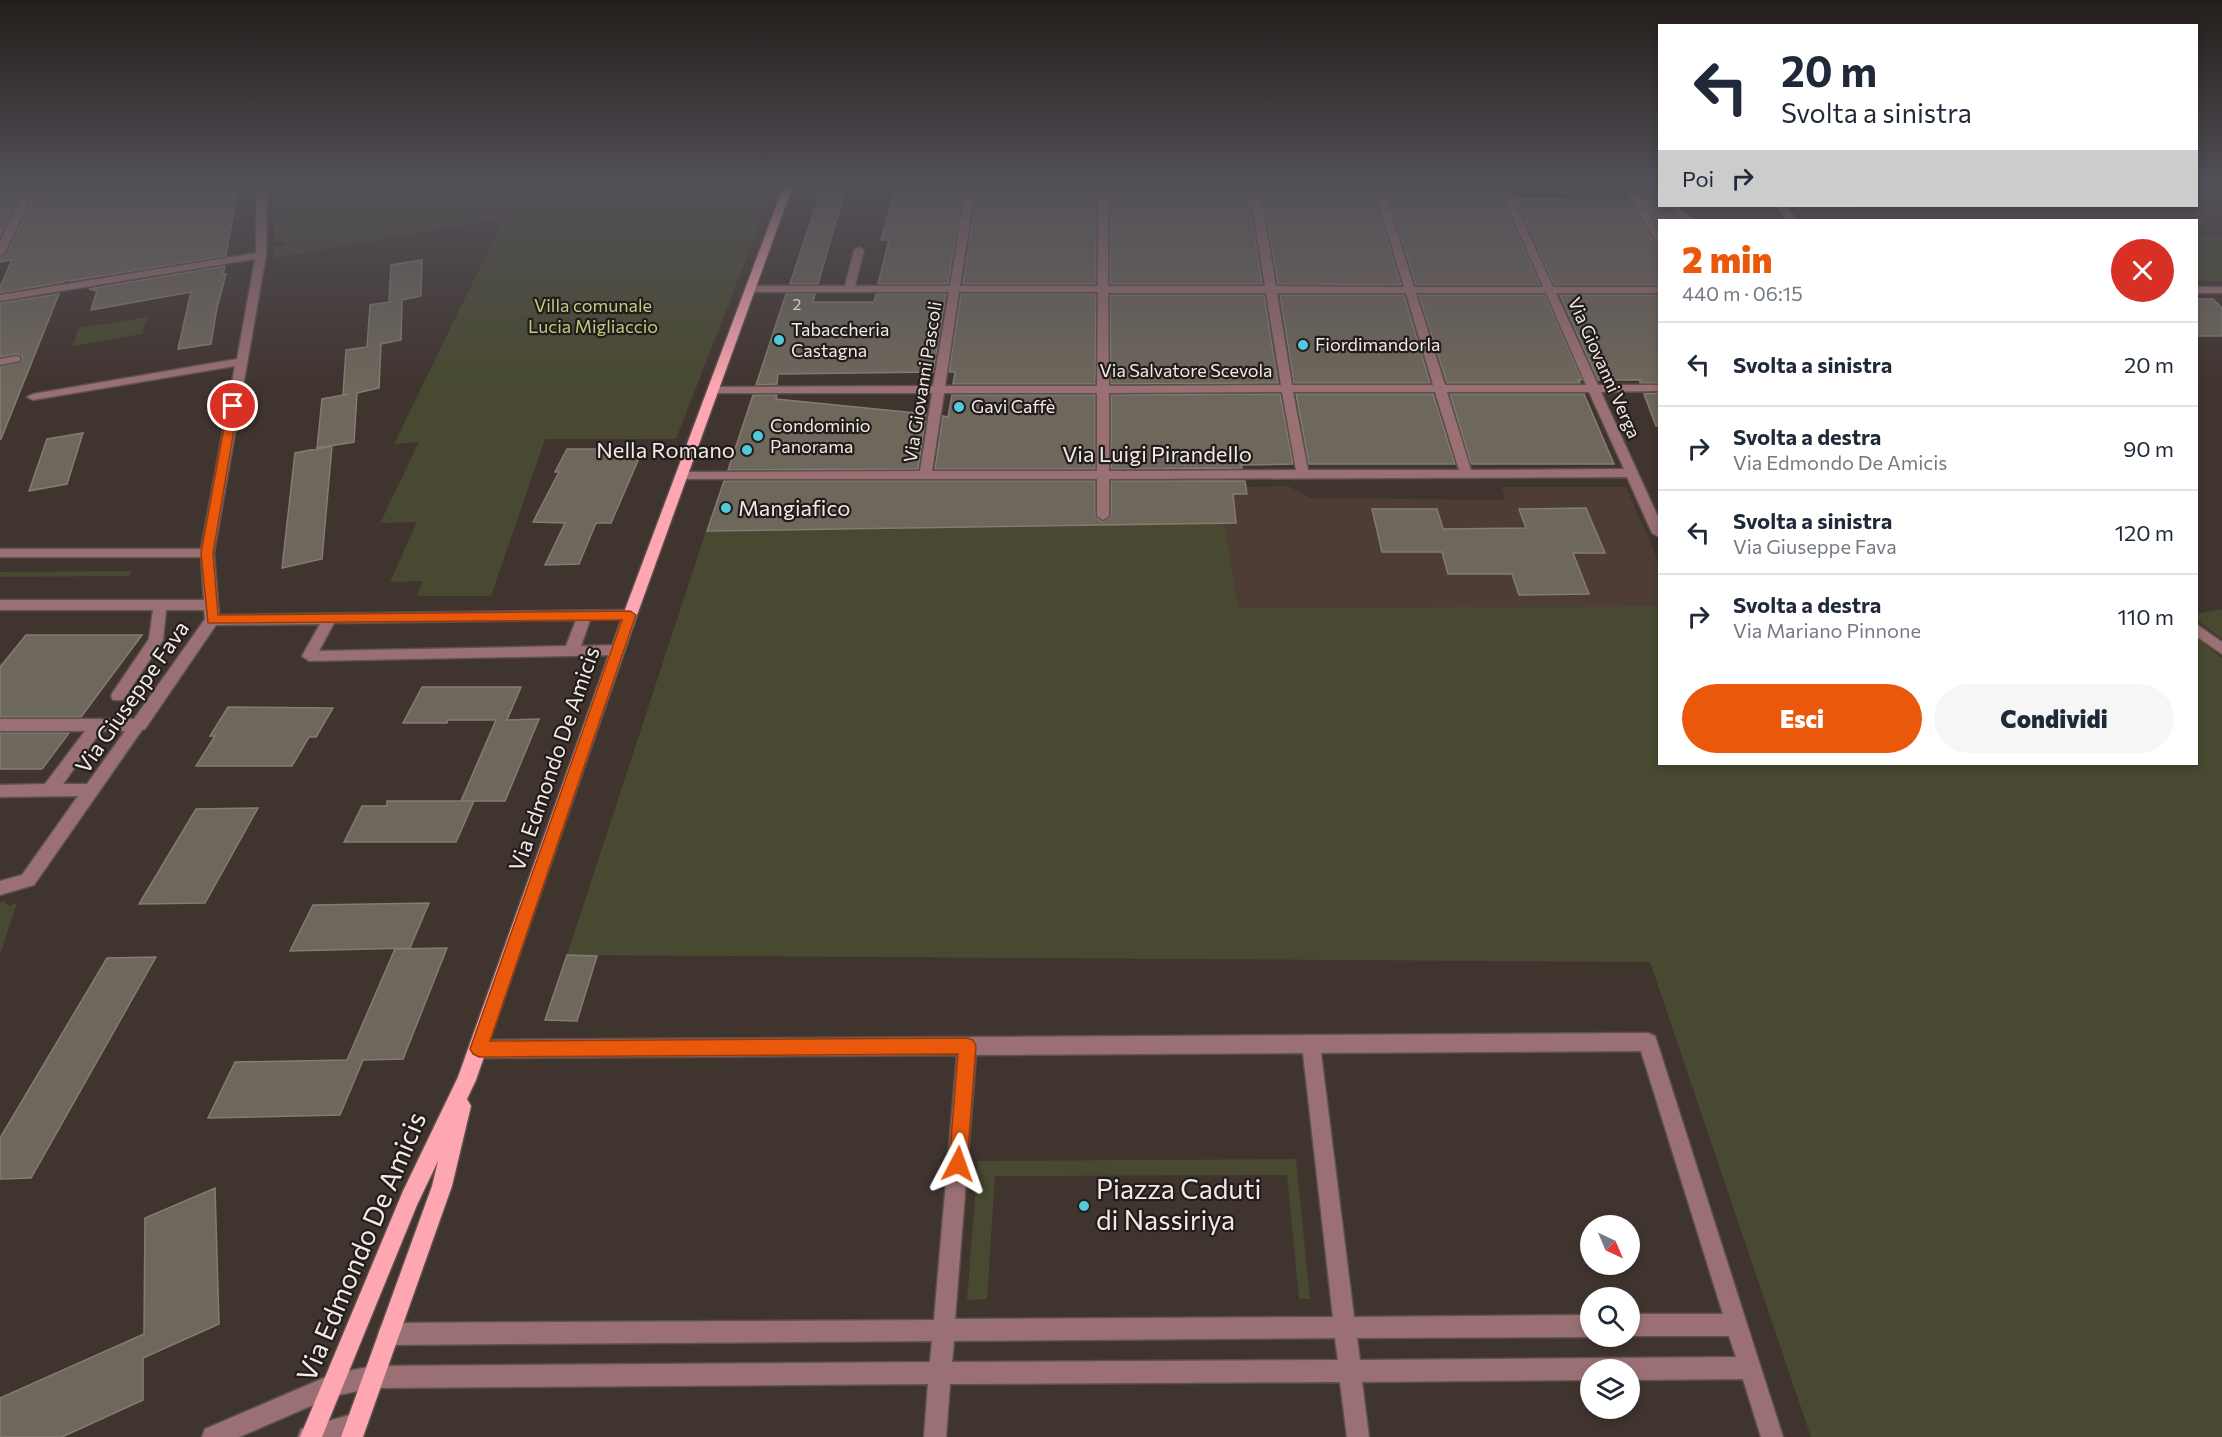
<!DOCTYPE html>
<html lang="it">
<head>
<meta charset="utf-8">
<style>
	:root { --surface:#fff; --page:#f6f6f7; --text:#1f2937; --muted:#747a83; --line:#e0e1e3; --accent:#ea580c }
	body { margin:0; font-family:Commissioner,sans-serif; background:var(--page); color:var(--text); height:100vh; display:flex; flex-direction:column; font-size:22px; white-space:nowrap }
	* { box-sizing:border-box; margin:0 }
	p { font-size:20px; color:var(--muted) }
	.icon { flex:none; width:33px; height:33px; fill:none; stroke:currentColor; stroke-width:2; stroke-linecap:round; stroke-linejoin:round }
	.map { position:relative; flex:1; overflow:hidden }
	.side { position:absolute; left:1658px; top:219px; width:540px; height:546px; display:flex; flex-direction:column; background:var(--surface); border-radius:0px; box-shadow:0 3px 9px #0003 }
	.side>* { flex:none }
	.top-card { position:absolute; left:1658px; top:24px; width:540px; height:183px; border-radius:0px; box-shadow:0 3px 9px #0003; background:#fff; color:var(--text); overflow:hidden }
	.needle { width:39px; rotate:136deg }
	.controls { position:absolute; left:1580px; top:1215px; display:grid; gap:12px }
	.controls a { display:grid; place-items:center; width:60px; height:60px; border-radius:50%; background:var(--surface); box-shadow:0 3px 9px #0003; font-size:30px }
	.pin { position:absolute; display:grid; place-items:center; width:51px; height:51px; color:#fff; margin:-26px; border:3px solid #fff; border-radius:50%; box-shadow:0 2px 6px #0007 }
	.me { position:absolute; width:66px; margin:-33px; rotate:4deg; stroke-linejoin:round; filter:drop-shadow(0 0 4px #0008) }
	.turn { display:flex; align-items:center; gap:21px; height:126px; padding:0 24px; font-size:27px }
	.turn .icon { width:78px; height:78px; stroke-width:2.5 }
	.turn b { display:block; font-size:42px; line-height:51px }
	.then { display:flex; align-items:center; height:57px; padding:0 24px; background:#0003; gap:12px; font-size:22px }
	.round { display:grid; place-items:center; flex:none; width:63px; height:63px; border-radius:32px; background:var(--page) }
	.head { display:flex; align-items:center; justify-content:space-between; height:102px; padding:0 24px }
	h1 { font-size:36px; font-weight:800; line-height:45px; color:var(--accent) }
	.cta { display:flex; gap:12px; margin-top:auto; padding:12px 24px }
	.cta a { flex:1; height:69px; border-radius:36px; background:var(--accent); color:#fff; font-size:24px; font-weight:800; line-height:69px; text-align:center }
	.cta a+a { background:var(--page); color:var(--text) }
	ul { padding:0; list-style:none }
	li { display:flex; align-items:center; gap:18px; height:84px; padding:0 24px; border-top:2px solid var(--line) }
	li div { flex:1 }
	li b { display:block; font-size:22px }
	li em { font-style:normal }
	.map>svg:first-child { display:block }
	.built { fill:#4e3d35 }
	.green { fill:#484930 }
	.building { fill:#6e675b; stroke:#847c71; stroke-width:1.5 }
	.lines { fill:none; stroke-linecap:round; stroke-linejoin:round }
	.minor-casing { stroke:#5c514c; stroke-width:3 }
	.major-casing { stroke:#5c514c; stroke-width:3 }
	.minor { fill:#9b7074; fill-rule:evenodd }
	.major { fill:#fea6b1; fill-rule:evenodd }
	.route { fill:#ea580c; stroke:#983908; stroke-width:1.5 }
	.poi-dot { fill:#53cadc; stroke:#221d1a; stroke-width:2 }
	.labels { text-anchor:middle; stroke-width:4.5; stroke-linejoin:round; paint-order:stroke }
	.far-number-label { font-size:16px; fill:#d1c9c4 }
	.far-park-label { font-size:18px; fill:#c5c880; stroke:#221d1a }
	.far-poi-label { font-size:18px; fill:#f2eae7; stroke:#221d1a; text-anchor:start }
	.far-street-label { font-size:18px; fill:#f2eae7; stroke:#221d1a }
	.poi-label { font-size:22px; fill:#f2eae7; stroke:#221d1a; text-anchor:end }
	.street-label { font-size:22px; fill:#f2eae7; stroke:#221d1a }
	.near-poi-label { font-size:27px; fill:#f2eae7; stroke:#221d1a; text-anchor:start }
	.near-street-label { font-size:27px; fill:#f2eae7; stroke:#221d1a }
</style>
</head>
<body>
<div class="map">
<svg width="2222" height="1437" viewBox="0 0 2222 1437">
	<rect width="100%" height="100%" fill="#40342f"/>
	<!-- built -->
	<path class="built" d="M 1288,486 L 1311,498 L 1505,500 L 1502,487 L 1626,487 L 1659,563 L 1659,606 L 1238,608 L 1225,523 L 1236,523 L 1232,487 L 1247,494 L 1246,487 Z"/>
	<!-- green -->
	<path class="green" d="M 320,185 L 775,185 L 676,439 L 545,439 L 491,596 L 417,596 L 423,581 L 390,582 L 417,522 L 380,523 L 419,442 L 394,444 L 504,218 L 274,258 L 274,247 L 285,246 L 286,241 L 274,242 L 273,192 Z
		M 1794,206 L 1857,206 L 1861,212 L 1799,212 Z
		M 2196,235 L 2214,235 L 2222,239 L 2222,282 L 2196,280 Z
		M 147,317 L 142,334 L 72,346 L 79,328 Z
		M 909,488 L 975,526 L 1225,523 L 1238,608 L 1659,606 L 1659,764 L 2196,764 L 2196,637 L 2222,658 L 2222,1437 L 1811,1437 L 1650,962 L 567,955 L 706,531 L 901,529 Z
		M 133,571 L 129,576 L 0,577 L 0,572 Z
		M 2222,609 L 2222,639 L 2196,619 L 2196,614 Z
		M 4,901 L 8,906 L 17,903 L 0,955 L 0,903 Z
		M 1296,1159 L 1310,1299 L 1299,1299 L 1287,1175 L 995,1176 L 987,1299 L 967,1300 L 978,1161 Z"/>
	<!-- building -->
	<path class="building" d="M 0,185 L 23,185 L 0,237 Z
		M 103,185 L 238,185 L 226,256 L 70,281 L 65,280 L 64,282 L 0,293 L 0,287 L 12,260 L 0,262 L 0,258 L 7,254 L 32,200 Z
		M 896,185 L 964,185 L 948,284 L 878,284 L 889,240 L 881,240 Z
		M 978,185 L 1096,185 L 1096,284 L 963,284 Z
		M 1110,185 L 1247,185 L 1262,284 L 1110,284 Z
		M 1261,185 L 1371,185 L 1401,285 L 1278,284 Z
		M 1385,185 L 1491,185 L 1498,199 L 1502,199 L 1540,285 L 1416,285 Z
		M 822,187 L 846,187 L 818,284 L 790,284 Z
		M 1516,199 L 1629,200 L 1652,240 L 1659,244 L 1659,285 L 1554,285 Z
		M 1643,199 L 1653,199 L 1679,220 L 1659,220 L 1659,227 Z
		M 422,260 L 421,296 L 402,300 L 401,340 L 381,344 L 379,388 L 357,393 L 354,442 L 317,448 L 322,399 L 349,394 L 343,395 L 346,350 L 367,347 L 370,305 L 389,302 L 391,265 Z
		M 225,266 L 223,274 L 226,274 L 217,308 L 211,344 L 178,349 L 191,292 L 91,310 L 97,291 L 89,289 Z
		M 59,294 L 1,439 L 0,439 L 0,367 L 22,361 L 22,356 L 17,354 L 0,357 L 0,303 Z
		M 786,294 L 815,294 L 813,302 L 874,302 L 876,294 L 946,294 L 933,372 L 778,374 L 777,384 L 756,385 Z
		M 961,294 L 1096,294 L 1095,384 L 953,384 L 955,372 L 949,372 Z
		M 1110,295 L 1264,295 L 1278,383 L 1111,384 Z
		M 1280,295 L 1404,295 L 1430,383 L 1294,383 Z
		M 1419,295 L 1545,295 L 1582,380 L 1578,380 L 1580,383 L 1447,383 Z
		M 1560,295 L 1659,295 L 1659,383 L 1640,383 L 1640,380 L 1598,380 Z
		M 2196,299 L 2213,299 L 2222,308 L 2222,336 L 2196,336 Z
		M 1659,393 L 1659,425 L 1656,426 L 1644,394 Z
		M 1280,394 L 1293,464 L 1241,465 L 1242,468 L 1111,469 L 1111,395 Z
		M 1296,394 L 1433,394 L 1455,464 L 1309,464 Z
		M 1450,394 L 1584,394 L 1614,464 L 1471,464 Z
		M 753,395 L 777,395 L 776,399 L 926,414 L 918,469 L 728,470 Z
		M 952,395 L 1095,395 L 1095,469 L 935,469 L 943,416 L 948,417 Z
		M 83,433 L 67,484 L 29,491 L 47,439 Z
		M 332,446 L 322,559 L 282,568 L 295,453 Z
		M 567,449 L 643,449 L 611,523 L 596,523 L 579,564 L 545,565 L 565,523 L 533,522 L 559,472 L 555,472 Z
		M 724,481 L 1095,481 L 1095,516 L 1102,522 L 1111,516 L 1111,481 L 1245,481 L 1247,494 L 1233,494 L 1236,523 L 707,531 Z
		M 1586,508 L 1605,553 L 1573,553 L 1589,594 L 1519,595 L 1512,574 L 1448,574 L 1442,552 L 1382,552 L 1372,509 L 1437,509 L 1443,529 L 1526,528 L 1519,509 Z
		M 26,635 L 142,635 L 81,717 L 0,717 L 0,667 Z
		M 422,687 L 521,687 L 507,720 L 539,719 L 505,801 L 461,801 L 496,720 L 448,720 L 447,723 L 403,723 Z
		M 228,707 L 333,708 L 316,737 L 309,737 L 292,766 L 196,766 L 215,736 L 210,736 Z
		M 0,733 L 69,733 L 42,769 L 0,769 Z
		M 387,801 L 474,801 L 456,842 L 344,842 L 362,806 L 387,806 Z
		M 258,808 L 205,903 L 139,904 L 196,809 Z
		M 429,903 L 410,948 L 290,951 L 313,905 Z
		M 447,948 L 403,1059 L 363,1060 L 340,1115 L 208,1118 L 235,1062 L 347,1060 L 395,949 Z
		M 567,955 L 597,956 L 577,1021 L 545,1020 Z
		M 156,957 L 31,1178 L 0,1179 L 0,1138 L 107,958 Z
		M 215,1188 L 219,1324 L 143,1358 L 143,1400 L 62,1437 L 0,1437 L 0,1398 L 144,1334 L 145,1218 Z"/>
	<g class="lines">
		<!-- minor casing -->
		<g class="minor-casing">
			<path id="minor" d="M 26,185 L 35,185 L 32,192 L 77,185 L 101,185 L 30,198 L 5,253 L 0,256 L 0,242 Z
				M 257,185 L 267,185 L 266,255 L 214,553 L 219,615 L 630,610 L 637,615 L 635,618 L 590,620 L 581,646 L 618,645 L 625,650 L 618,655 L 309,661 L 302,656 L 320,624 L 216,625 L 145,729 L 142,730 L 34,885 L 0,895 L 0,881 L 22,875 L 78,796 L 0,797 L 0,785 L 45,784 L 85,731 L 0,731 L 0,719 L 134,719 L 205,619 L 204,610 L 166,610 L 163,640 L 123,700 L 113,700 L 111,696 L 113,692 L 149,639 L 153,610 L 0,610 L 0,600 L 204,600 L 201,557 L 0,557 L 0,549 L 201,549 L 235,366 L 33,400 L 27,397 L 33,394 L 237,359 L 255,259 L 0,301 L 0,295 L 256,253 ZM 576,620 L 566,646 L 319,651 L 334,623 ZM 101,731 L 125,731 L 87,784 L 63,784 Z
				M 966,185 L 976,185 L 960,286 L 1098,286 L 1098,185 L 1108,185 L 1108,286 L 1265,286 L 1249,185 L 1259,185 L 1276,286 L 1404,287 L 1373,185 L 1383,185 L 1414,287 L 1543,287 L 1498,185 L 1507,185 L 1553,287 L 1659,287 L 1659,293 L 1556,293 L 1598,385 L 1659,385 L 1659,391 L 1601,392 L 1659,519 L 1659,537 L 1652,533 L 1627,477 L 1109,479 L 1109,516 L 1103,520 L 1097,516 L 1097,479 L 679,479 L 677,476 L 679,473 L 683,472 L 920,471 L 932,393 L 714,393 L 708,390 L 714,387 L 933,386 L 949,292 L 751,292 L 746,289 L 751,286 L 845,286 L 854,250 L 859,247 L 864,250 L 855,286 L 950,286 ZM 959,292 L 1098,292 L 1097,386 L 945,386 ZM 1108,293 L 1266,293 L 1281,385 L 1109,386 ZM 1277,293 L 1406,293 L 1433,385 L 1292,385 ZM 1416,293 L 1546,293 L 1586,385 L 1445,385 ZM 1282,392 L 1296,470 L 1109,471 L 1109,393 ZM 1293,392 L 1435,392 L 1459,470 L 1308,470 ZM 1447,392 L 1589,392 L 1624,469 L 1471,470 ZM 944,393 L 1097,393 L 1097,471 L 932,471 Z
				M 1623,185 L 1632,185 L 1659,231 L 1659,242 L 1654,239 Z
				M 1643,185 L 1653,185 L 1659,191 L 1659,199 Z
				M 1666,206 L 1676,206 L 1694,220 L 1684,220 Z
				M 1777,206 L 1786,206 L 1796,220 L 1787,220 Z
				M 2196,287 L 2222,287 L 2222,293 L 2196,293 Z
				M 16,356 L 20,357 L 20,361 L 0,365 L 0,359 Z
				M 2196,624 L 2222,642 L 2222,654 L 2196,636 Z
				M 1648,1033 L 1655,1036 L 1657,1042 L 1783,1437 L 1761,1437 L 1743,1379 L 1629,1380 L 1629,1370 L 1590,1370 L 1590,1380 L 1362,1382 L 1369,1437 L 1347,1437 L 1340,1382 L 950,1384 L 946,1437 L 924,1437 L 928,1384 L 373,1388 L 334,1396 L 239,1437 L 202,1437 L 205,1429 L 333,1374 L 373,1366 L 930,1362 L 932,1341 L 389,1345 L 381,1342 L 378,1334 L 381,1326 L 389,1323 L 934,1320 L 957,1055 L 479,1058 L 472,1055 L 470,1049 L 472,1043 L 479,1040 ZM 1641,1051 L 1723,1314 L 1629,1314 L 1629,1336 L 1729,1336 L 1736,1357 L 1360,1360 L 1357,1338 L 1590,1337 L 1590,1315 L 1354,1317 L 1321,1053 ZM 1303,1053 L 1333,1317 L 955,1319 L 976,1055 ZM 1335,1338 L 1338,1360 L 952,1362 L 954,1341 Z
				M 356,1413 L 364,1416 L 367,1424 L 364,1432 L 350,1437 L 298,1437 L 301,1429 Z"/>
		</g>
		<!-- major casing -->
		<g class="major-casing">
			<path id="major" d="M 784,185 L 793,185 L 637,615 L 476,1080 L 467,1099 L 471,1106 L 452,1186 L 363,1437 L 341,1437 L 432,1186 L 438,1161 L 417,1205 L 322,1437 L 300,1437 L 403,1191 L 458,1077 L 623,615 Z"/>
		</g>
		<!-- minor -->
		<use href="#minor" class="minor"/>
		<!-- major -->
		<use href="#major" class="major"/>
	</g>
	<!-- sky -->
	<linearGradient id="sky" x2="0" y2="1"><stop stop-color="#231d1a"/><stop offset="0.48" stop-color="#535058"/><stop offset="1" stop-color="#535058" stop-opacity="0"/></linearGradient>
	<rect width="2222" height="387" fill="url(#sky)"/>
	<!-- route -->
	<path class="route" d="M 233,403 L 238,406 L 213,553 L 218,615 L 630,611 L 636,615 L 490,1041 L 967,1038 L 973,1040 L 976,1046 L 967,1164 L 964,1170 L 958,1173 L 951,1170 L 949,1164 L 958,1054 L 479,1057 L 473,1054 L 470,1049 L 622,620 L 208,623 L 201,553 L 228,406 Z"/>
	<!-- markers -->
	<g class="poi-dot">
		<circle cx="779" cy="340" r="6"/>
		<circle cx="1303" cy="345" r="6"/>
		<circle cx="959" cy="407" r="6"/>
		<circle cx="758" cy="436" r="6"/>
		<circle cx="747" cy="450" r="6"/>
		<circle cx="726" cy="508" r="6"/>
		<circle cx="1084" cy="1206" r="6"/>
	</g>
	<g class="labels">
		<!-- far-number labels -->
		<g class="far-number-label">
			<text x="797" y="310">2</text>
		</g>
		<!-- far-park labels -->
		<g class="far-park-label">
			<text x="593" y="312">Villa comunale<tspan x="593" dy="21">Lucia Migliaccio</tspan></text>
		</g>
		<!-- far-poi labels -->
		<g class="far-poi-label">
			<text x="791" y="336">Tabaccheria<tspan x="791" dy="21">Castagna</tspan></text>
			<text x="1315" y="351">Fiordimandorla</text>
			<text x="971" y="413">Gavi Caffè</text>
			<text x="770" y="432">Condominio<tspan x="770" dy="21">Panorama</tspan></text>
		</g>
		<!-- far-street labels -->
		<g class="far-street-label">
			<text transform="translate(1604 368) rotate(66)" y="6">Via Giovanni Verga</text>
			<text x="1186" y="377">Via Salvatore Scevola</text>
			<text transform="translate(923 382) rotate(-81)" y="6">Via Giovanni Pascoli</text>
		</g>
		<!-- poi labels -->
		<g class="poi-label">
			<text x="735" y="458">Nella Romano</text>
			<text x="738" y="516" text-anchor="start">Mangiafico</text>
		</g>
		<!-- street labels -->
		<g class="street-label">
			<text x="1157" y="462">Via Luigi Pirandello</text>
			<text transform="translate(132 697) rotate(-55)" y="8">Via Giuseppe Fava</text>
			<text transform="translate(554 759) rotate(-71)" y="8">Via Edmondo De Amicis</text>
		</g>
		<!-- near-poi labels -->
		<g class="near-poi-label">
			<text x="1096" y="1199">Piazza Caduti<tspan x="1096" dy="31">di Nassiriya</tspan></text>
		</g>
		<!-- near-street labels -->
		<g class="near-street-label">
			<text transform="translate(362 1247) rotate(-67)" y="9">Via Edmondo De Amicis</text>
		</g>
	</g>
</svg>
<div class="controls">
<a><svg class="needle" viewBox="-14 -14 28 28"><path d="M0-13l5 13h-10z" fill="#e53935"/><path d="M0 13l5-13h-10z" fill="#747a83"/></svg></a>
<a><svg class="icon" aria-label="search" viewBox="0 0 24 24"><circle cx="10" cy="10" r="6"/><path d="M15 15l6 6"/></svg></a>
<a><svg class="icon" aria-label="layers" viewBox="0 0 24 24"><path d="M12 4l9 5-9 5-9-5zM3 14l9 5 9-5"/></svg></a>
</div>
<div class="pin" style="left:233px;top:406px;background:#d93025"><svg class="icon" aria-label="arrive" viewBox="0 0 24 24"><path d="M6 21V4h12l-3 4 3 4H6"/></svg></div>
<svg class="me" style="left:958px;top:1164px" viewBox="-20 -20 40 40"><path d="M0-17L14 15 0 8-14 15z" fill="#ea580c" stroke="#fff" stroke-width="4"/></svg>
<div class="top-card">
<div class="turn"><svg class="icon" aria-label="left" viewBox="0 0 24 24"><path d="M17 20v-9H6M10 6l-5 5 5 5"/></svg><div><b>20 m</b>Svolta a sinistra</div></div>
<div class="then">Poi<svg class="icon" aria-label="right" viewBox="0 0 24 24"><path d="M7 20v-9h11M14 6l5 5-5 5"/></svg></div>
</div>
<section class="side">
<div class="head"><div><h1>2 min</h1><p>440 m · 06:15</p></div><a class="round" style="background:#d93025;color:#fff"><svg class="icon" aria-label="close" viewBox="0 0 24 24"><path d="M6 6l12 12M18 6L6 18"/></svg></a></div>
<ul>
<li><svg class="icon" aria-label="left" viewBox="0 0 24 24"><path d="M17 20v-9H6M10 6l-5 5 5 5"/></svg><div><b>Svolta a sinistra</b></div><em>20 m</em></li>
<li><svg class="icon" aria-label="right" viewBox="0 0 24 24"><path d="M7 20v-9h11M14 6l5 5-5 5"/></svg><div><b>Svolta a destra</b><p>Via Edmondo De Amicis</p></div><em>90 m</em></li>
<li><svg class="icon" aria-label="left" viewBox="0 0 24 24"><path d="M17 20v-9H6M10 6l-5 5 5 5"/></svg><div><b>Svolta a sinistra</b><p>Via Giuseppe Fava</p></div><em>120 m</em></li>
<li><svg class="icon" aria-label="right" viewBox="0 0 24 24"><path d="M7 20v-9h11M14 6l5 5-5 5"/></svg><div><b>Svolta a destra</b><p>Via Mariano Pinnone</p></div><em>110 m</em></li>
</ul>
<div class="cta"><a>Esci</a><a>Condividi</a></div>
</section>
</div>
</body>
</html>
